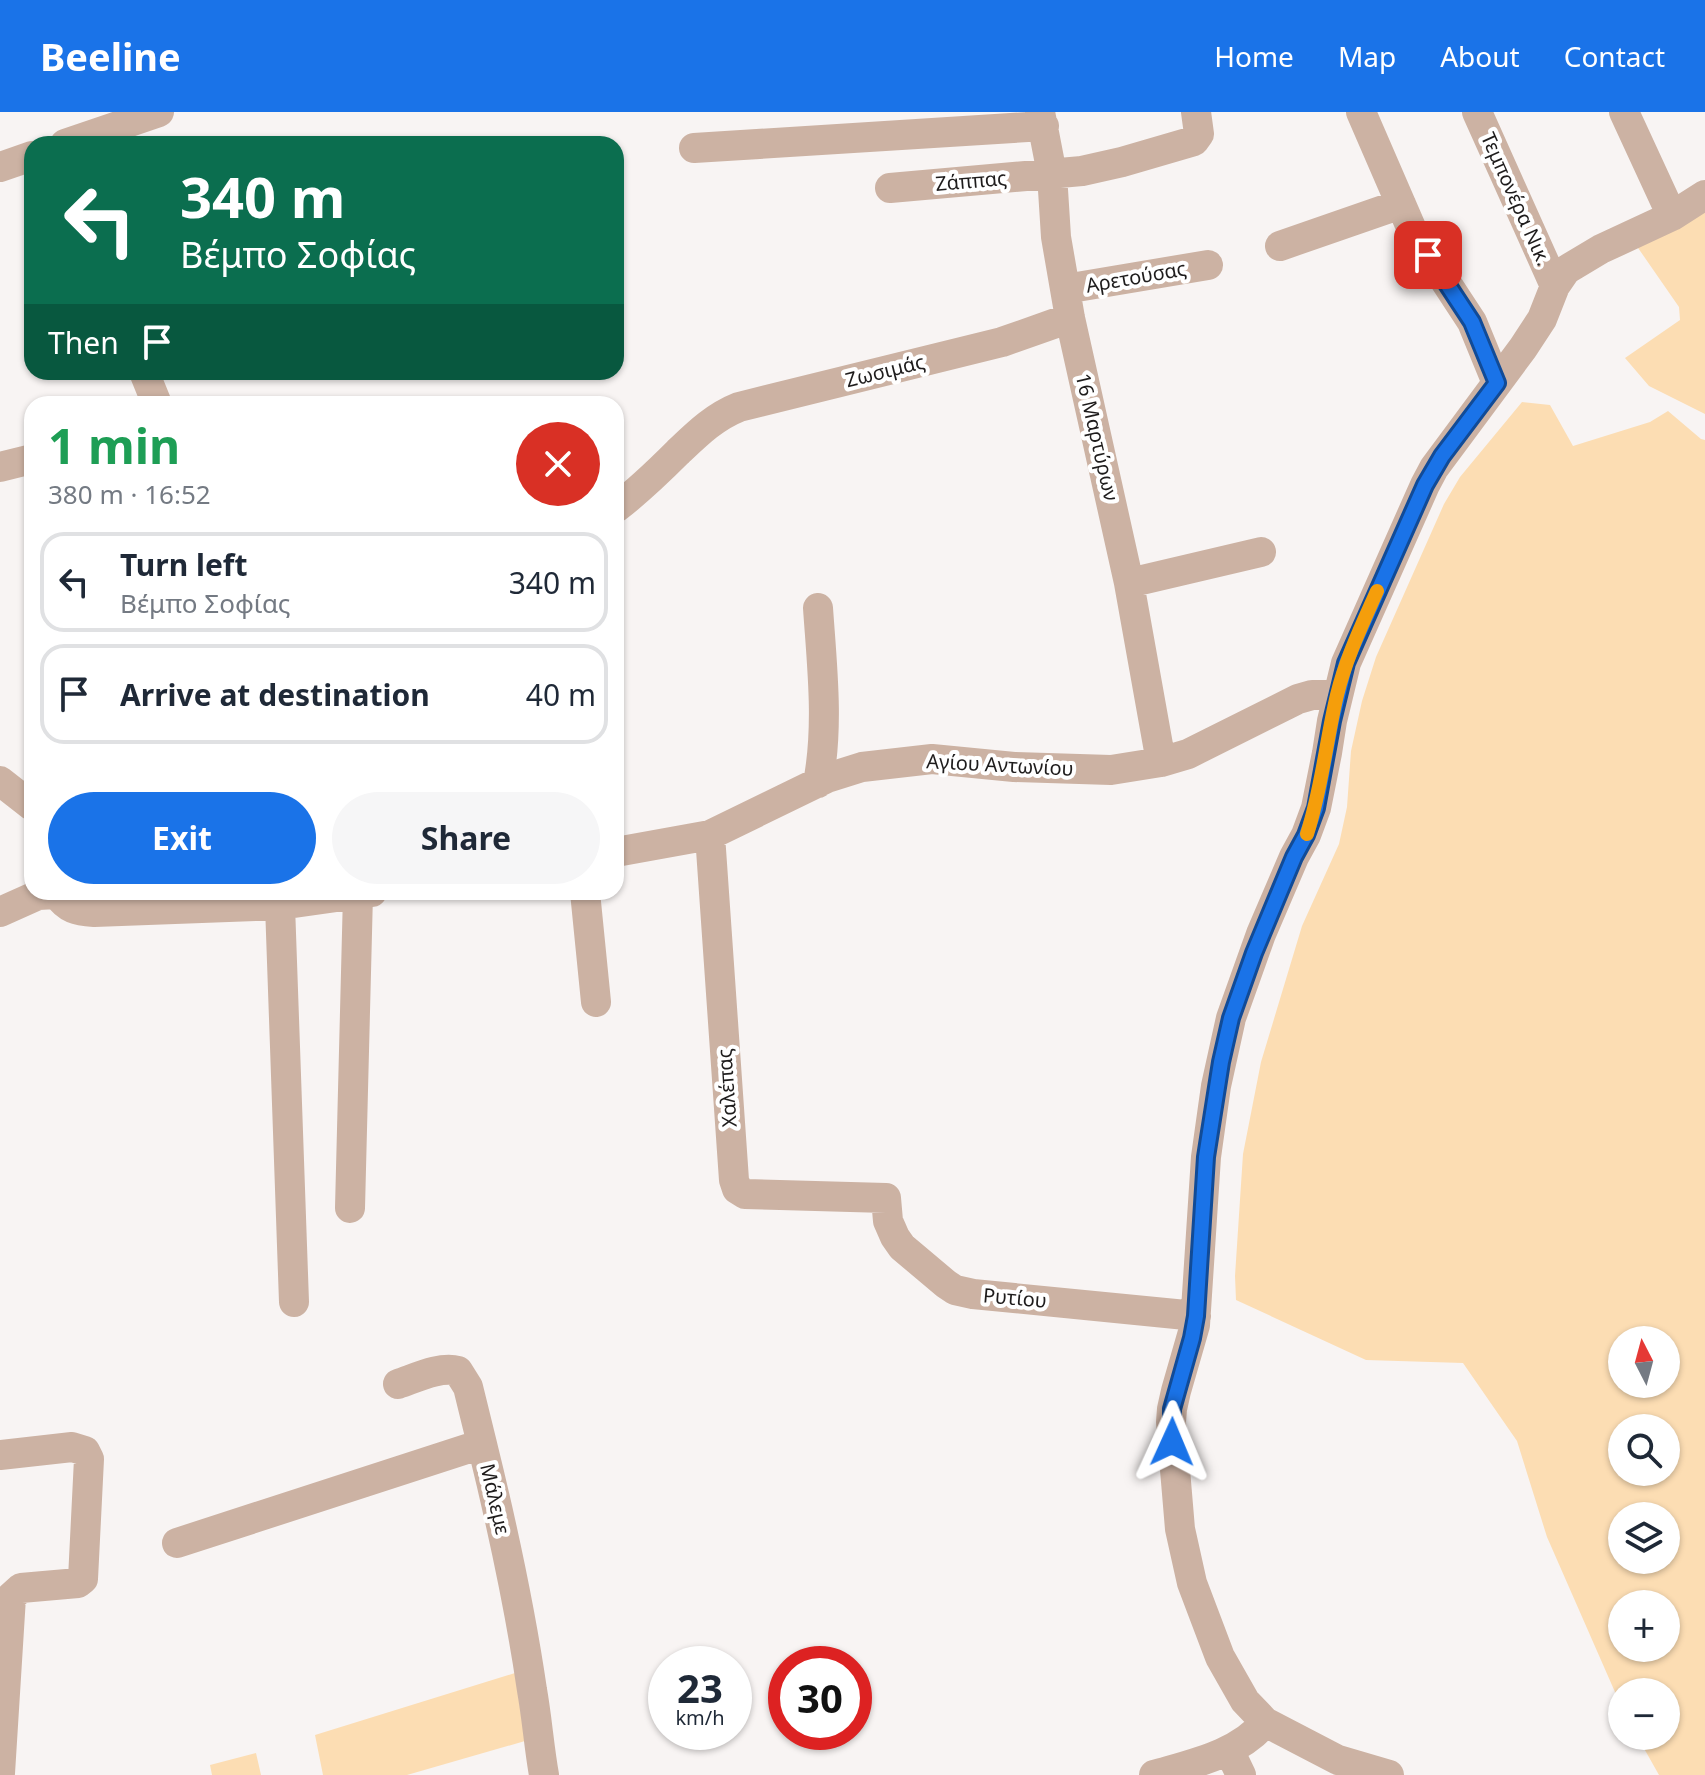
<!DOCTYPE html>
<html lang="en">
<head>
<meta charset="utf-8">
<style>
	:root { --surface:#fff; --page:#f6f6f7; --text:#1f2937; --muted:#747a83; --line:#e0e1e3; --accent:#1a73e8 }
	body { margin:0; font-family:"Noto Sans",sans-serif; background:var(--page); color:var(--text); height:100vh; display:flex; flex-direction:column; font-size:30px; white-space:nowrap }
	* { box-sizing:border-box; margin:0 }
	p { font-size:26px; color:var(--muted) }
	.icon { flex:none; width:44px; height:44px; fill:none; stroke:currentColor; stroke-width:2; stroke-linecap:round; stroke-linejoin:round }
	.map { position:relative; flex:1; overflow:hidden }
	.side { position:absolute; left:24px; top:284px; width:600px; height:504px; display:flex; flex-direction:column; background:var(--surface); border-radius:24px; box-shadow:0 2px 6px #0004 }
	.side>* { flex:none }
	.banner { position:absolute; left:24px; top:24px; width:600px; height:244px; border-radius:24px; box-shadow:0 2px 6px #0004; background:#0b6e4f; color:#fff; overflow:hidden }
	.needle { width:52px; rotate:354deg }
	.tools { position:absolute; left:1608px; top:1214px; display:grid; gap:16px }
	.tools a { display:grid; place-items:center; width:72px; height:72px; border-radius:50%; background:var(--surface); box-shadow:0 2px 6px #0004; font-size:40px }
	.speed { position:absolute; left:648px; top:1534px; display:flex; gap:16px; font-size:40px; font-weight:700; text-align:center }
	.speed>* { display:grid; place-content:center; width:104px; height:104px; border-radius:50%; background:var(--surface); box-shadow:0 2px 6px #0004; line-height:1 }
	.speed small { font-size:20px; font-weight:400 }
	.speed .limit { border:12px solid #d22; background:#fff; color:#111 }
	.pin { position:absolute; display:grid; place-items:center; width:68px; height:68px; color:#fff; margin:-34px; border-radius:16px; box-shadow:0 4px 12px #0006 }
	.me { position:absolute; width:88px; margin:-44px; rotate:1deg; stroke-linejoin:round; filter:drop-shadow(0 0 6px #0008) }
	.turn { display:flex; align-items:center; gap:28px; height:168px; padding:0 24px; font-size:36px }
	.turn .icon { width:104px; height:104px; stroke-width:2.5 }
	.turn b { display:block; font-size:56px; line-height:68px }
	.then { display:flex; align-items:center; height:76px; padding:0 24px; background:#0003; gap:16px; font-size:30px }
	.round { display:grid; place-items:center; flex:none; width:84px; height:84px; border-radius:42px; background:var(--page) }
	.head { display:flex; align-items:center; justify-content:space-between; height:136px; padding:0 24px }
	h1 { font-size:48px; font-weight:700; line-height:60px; color:#1e9e55 }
	.action { display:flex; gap:16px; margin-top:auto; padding:16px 24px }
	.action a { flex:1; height:92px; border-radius:48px; background:var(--accent); color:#fff; font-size:32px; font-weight:700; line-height:92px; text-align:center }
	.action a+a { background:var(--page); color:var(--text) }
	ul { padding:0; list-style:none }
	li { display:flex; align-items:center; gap:24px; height:100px; margin:0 16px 12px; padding:0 8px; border:4px solid var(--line); border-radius:24px }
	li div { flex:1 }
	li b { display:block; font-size:30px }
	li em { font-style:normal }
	header { display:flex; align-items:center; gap:48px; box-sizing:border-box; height:112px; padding:0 40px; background:var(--accent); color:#fff }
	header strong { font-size:38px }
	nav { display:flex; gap:44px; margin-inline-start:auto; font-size:28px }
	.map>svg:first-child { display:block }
	.green { fill:#fcddb3; fill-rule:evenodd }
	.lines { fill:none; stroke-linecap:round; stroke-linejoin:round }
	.minor { stroke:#ccb2a3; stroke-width:30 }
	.route-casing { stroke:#114b97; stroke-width:20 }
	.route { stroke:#1a73e8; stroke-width:14 }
	.slow { stroke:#f59e0b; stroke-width:14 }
	.labels { text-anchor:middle; stroke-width:8; stroke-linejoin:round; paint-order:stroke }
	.street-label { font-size:20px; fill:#1e1c1c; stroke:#fff }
</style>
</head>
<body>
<header>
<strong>Beeline</strong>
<nav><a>Home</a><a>Map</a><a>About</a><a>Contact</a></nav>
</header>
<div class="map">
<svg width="1705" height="1663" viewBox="0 0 1705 1663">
	<rect width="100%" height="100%" fill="#f8f4f3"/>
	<!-- green -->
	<path class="green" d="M 1705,100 L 1705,302 L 1649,274 L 1625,246 L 1680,208 L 1679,195 L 1636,133 Z
		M 1522,290 L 1550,293 L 1573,334 L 1650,310 L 1668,299 L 1701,327 L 1705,328 L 1705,1663 L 1659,1663 L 1637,1624 L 1666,1624 L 1666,1580 L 1622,1580 L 1622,1596 L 1547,1425 L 1517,1329 L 1463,1251 L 1366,1248 L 1236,1188 L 1235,1164 L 1243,1042 L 1261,950 L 1302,814 L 1339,732 L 1347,695 L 1351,639 L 1362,589 L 1376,545 L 1444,392 L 1460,365 ZM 1622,1228 L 1666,1228 L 1666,1272 L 1622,1272 ZM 1622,1316 L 1666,1316 L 1666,1360 L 1622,1360 ZM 1622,1404 L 1666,1404 L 1666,1448 L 1622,1448 ZM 1622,1492 L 1666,1492 L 1666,1536 L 1622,1536 Z
		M 515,1561 L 525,1629 L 407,1663 L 323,1663 L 315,1623 Z
		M 256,1641 L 261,1663 L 212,1663 L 210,1653 Z"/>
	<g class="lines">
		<!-- minor -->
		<path class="minor" d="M 1040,0 L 1052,62 L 1056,125 L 1070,206 L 1129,471 L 1161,650
			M 1361,0 L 1413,120 L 1472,210 L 1497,271
			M 1477,0 L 1555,174
			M 1624,0 L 1672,104
			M 65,32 L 159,0
			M 694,36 L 1044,14
			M 0,55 L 32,44
			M 890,76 L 1082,59 L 1122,50 L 1194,29 L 1199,22 L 1196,0
			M 1280,134 L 1401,92
			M 1065,177 L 1208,153
			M 144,260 L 157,292
			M 0,355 L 32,347
			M 616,396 C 638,379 658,360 678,340 C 697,322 714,305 739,295 L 1002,230 L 1070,206
			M 1129,471 L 1261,440
			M 0,669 L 32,694
			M 818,671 C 829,614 822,554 818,496
			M 710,723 L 734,1068 L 737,1077 L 745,1082 L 886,1086 L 888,1109 L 895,1125 L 902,1135 L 946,1172 L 955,1178 L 973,1182 L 1196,1204
			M 616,740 L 710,723 L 827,666 L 862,655 L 932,647 L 1014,655 L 1111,658 L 1161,650 L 1188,642 L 1298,587 L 1312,583 L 1337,583
			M 585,780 L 596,890
			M 57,782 C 67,797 77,799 94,800 L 280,793 L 372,780
			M 280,793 L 294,1190
			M 0,800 L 38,783 L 57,782
			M 350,1096 L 358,782
			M 398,1272 C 416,1266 440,1254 458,1259 L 468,1275 L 482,1332
			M 0,1343 L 72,1335 L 85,1339 L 89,1347 L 83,1467 L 78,1471 L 21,1476 L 11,1485 L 0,1661
			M 177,1431 L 482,1332 C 502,1413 520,1496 532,1578 C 537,1606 539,1635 544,1663
			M 1265,1610 L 1338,1648 L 1389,1663
			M 1229,1638 L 1241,1663
			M 1154,1663 C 1191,1652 1240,1642 1265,1610 L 1245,1589 L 1220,1545 L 1192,1471 L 1180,1417 L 1171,1310 L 1172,1297 L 1176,1279 L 1195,1213 L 1206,1045 L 1216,974 L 1231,906 L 1261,822 L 1294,745 L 1306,723 L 1316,696 L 1327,641 L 1332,609 L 1346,551 L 1425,373 L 1434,356 L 1523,236 L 1542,207 L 1555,174 L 1566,158 L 1601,137 L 1672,104 L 1705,83"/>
	</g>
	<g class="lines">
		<!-- route casing -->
		<g class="route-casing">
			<path id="route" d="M 1172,1330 L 1172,1297 L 1192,1226 L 1196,1204 L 1206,1045 L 1221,950 L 1231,906 L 1254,841 L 1294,745 L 1306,723 L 1316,696 L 1332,609 L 1346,551 L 1425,373 L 1442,344 L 1497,271 L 1472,210 L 1428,143"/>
		</g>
		<!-- route -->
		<use href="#route" class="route"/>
		<!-- slow -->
		<path class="slow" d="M 1307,722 C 1322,676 1326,629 1337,583 C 1346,546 1362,513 1377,479"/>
	</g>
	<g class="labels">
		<!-- street labels -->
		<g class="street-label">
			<text transform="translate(971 69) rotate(-5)" y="7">Ζάππας</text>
			<text transform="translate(1516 87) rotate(66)" y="7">Τεμπονέρα Νικ.</text>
			<text transform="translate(1136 165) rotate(-10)" y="7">Αρετούσας</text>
			<text transform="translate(885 259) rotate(-14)" y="7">Ζωσιμάς</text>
			<text transform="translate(1097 325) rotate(77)" y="7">16 Μαρτύρων</text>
			<text transform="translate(1000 653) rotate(3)" y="7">Αγίου Αντωνίου</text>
			<text transform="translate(727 976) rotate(-94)" y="7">Χαλέπας</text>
			<text transform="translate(1015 1186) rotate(5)" y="7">Ρυτίου</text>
			<text transform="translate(495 1387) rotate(77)" y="7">Μάλεμε</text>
		</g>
	</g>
</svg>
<div class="tools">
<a><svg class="needle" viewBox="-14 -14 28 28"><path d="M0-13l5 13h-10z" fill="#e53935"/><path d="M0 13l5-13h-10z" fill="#747a83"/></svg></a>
<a><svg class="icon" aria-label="search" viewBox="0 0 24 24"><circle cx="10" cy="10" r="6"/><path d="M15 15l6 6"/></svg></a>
<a><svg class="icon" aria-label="layers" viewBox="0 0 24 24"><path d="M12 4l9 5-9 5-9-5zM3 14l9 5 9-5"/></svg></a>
<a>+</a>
<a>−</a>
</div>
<div class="speed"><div>23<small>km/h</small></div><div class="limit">30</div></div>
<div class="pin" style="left:1428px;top:143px;background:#d93025"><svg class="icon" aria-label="arrive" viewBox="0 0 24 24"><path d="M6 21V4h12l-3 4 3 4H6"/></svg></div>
<svg class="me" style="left:1172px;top:1330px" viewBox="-20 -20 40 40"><path d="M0-17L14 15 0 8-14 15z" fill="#1a73e8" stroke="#fff" stroke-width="4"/></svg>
<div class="banner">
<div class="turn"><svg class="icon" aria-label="left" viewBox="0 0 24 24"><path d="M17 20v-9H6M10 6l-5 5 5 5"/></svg><div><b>340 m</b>Βέμπο Σοφίας</div></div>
<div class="then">Then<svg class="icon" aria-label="arrive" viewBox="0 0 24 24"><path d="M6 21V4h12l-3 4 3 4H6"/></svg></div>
</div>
<section class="side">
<div class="head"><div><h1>1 min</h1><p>380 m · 16:52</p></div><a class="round" style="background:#d93025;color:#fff"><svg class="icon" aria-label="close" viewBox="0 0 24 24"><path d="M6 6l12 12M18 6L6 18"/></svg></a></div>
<ul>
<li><svg class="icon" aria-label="left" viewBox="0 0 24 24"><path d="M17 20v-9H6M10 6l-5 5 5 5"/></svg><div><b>Turn left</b><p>Βέμπο Σοφίας</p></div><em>340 m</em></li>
<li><svg class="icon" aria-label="arrive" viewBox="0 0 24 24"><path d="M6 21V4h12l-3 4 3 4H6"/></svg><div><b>Arrive at destination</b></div><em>40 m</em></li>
</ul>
<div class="action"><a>Exit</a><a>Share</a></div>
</section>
</div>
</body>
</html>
